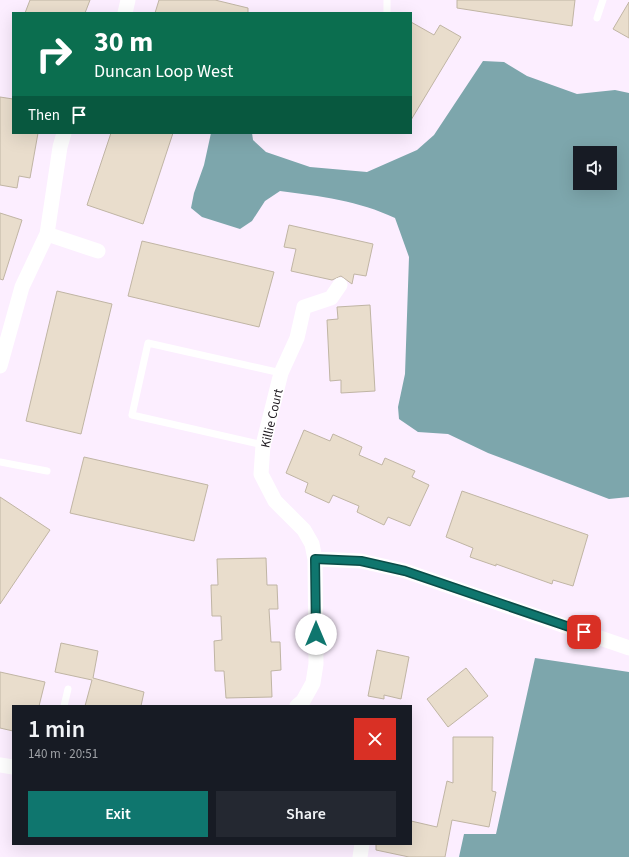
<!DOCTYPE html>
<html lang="en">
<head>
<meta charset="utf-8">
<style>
	:root { --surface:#171b24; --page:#242831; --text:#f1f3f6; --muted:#9ea1a6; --accent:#0f766e }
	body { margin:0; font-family:"Source Sans 3",sans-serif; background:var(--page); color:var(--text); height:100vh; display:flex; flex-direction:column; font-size:15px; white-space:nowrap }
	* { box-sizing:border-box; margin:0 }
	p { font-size:13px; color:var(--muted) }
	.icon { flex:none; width:22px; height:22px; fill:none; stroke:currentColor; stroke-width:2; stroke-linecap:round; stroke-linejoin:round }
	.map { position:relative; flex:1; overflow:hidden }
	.side { position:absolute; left:12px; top:705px; width:400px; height:140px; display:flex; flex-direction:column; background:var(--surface); border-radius:0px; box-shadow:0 4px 16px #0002 }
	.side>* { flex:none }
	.hud { position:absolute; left:12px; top:12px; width:400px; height:122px; border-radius:0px; box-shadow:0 4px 16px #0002; background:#0b6e4f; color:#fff; overflow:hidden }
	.fabs { position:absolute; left:573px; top:146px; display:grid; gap:8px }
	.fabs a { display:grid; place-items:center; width:44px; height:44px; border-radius:0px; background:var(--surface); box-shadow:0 4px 16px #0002; font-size:20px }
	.pin { position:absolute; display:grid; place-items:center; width:34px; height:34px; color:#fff; margin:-17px; border-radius:8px; box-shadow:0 2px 6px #0006 }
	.me { position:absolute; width:44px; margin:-22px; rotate:0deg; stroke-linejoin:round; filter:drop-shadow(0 0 3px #0008) }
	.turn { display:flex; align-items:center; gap:14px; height:84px; padding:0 16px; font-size:18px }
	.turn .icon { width:52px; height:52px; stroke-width:2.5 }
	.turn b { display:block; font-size:28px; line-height:34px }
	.then { display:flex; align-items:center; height:38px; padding:0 16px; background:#0003; gap:8px; font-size:15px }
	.round { display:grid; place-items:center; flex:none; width:42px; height:42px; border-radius:0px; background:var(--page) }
	.headline { display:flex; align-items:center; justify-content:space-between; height:68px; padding:0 16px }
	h1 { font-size:24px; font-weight:600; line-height:30px }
	.primary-button { display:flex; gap:8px; margin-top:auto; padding:8px 16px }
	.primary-button a { flex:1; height:46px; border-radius:0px; background:var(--accent); color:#fff; font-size:16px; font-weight:600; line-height:46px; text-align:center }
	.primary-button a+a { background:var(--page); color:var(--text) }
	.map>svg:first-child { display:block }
	.water { fill:#7da6ac; fill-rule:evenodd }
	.building { fill:#e9ddcc; stroke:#c0b5a4 }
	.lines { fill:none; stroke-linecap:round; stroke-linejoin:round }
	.lane { stroke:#fff; stroke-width:7 }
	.street { stroke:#fff; stroke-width:15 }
	.route-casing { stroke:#0a4d48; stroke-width:10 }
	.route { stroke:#0f766e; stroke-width:7 }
	.labels { text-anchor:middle; stroke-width:3; stroke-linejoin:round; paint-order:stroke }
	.street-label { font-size:13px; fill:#1f1a20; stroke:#fff }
</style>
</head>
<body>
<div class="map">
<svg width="629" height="857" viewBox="0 0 629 857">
	<rect width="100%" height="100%" fill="#fceeff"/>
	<!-- water -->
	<path class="water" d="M 483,61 L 504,62 L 527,76 L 577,94 L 615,90 L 629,93 L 629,497 L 609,499 L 488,453 L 448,434 L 418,432 L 399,419 L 398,407 L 405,374 L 409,257 L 395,218 C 359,201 320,196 280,191 L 265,201 L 252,221 L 240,229 L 202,217 L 191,208 L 194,193 L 204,165 L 211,133 L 252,133 L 253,140 L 266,152 L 310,167 L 367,172 L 417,150 L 434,135 ZM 580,153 L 610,153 L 610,183 L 580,183 Z
		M 535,658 L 629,672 L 629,857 L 459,857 L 464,834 L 496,834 Z"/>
	<!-- building -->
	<path class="building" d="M 30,0 L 90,0 L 85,13 L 25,13 Z
		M 159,0 L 215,0 L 248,8 L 248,13 L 155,13 Z
		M 457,0 L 575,0 L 572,26 L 457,8 Z
		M 629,2 L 629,38 L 613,29 Z
		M 411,22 L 434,35 L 440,25 L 461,37 L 411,120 Z
		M 0,97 L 13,99 L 13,133 L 38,133 L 30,178 L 19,176 L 17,188 L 0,185 Z
		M 111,133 L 173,133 L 143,224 L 87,205 Z
		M 0,213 L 22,220 L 3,280 L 0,279 Z
		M 289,225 L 373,244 L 366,276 L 354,274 L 352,284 L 341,276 L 332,280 L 291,271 L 296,249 L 284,247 Z
		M 142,241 L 274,272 L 259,327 L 128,296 Z
		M 57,291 L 112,304 L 81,434 L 26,421 Z
		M 370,305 L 375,391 L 341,393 L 341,380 L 330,381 L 327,320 L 338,319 L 337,307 Z
		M 304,430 L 330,441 L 333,434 L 362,447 L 359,455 L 382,465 L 385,458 L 415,471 L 412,477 L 429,485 L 410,526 L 388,517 L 384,525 L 357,512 L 359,506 L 333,495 L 329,503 L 305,492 L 308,483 L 286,473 Z
		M 84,457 L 208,485 L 194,541 L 70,513 Z
		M 462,491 L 588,535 L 573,586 L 553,580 L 552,584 L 496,564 L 496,566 L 470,557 L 473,548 L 446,537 Z
		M 0,497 L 50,530 L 0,604 Z
		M 266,558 L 267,585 L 277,585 L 278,609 L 269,609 L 271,642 L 280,642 L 281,670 L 271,671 L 272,697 L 226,698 L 224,671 L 215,671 L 214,641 L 222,640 L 221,616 L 212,616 L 211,585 L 218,585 L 217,559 Z
		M 61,643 L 98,651 L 93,678 L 144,692 L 141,706 L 85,706 L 92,680 L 55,672 Z
		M 377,650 L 409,657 L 401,699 L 384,695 L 384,699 L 368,696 Z
		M 466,668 L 488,696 L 448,727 L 427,699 Z
		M 0,672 L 45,682 L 39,706 L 13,706 L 13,731 L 0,728 Z
		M 453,737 L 493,737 L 492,791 L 496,792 L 489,827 L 452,820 L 445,857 L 409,857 L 376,850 L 376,844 L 411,844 L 411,821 L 437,827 L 447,781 L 453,783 Z"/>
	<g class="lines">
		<!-- lane -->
		<path class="lane" d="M 387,13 L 387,0
			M 597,18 L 603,0
			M 263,445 L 132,415 L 148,343 L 281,373
			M 0,462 L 47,471
			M 64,706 L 68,689"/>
		<!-- street -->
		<path class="street" d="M 125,13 L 128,0
			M 47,234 L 98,251
			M 0,366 L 22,287 L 47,234 L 60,147 L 64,133
			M 315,559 L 361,561 L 405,571 L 629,648
			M 297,706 L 303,701 L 313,683 L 316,664 L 315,559 L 312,544 L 304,530 L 275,501 L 261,474 L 263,445 L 281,373 L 297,338 L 304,307 L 331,298 L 340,285
			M 0,765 L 13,767
			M 360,857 L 362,844"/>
	</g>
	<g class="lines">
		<!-- route casing -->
		<g class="route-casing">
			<path id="route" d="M 316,634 L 315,559 L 361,561 L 405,571 L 584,632"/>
		</g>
		<!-- route -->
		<use href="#route" class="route"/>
	</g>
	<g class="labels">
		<!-- street labels -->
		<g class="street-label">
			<text transform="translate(271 418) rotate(-77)" y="5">Killie Court</text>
		</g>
	</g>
</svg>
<div class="fabs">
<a><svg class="icon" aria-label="sound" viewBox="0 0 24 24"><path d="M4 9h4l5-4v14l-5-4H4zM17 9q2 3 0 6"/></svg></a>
</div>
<div class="pin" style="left:584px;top:632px;background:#d93025"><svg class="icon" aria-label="arrive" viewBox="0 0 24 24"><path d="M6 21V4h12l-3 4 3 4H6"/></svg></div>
<svg class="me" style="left:316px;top:634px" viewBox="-20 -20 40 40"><circle r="19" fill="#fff"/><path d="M0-13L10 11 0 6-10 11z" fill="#0f766e"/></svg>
<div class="hud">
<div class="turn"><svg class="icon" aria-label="right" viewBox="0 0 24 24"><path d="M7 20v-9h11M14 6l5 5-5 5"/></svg><div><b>30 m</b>Duncan Loop West</div></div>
<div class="then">Then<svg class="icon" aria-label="arrive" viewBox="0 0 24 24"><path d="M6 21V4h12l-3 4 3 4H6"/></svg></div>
</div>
<section class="side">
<div class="headline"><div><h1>1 min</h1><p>140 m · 20:51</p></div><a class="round" style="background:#d93025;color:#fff"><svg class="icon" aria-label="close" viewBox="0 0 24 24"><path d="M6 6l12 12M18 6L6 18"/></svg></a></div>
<div class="primary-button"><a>Exit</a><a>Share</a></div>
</section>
</div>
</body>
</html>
